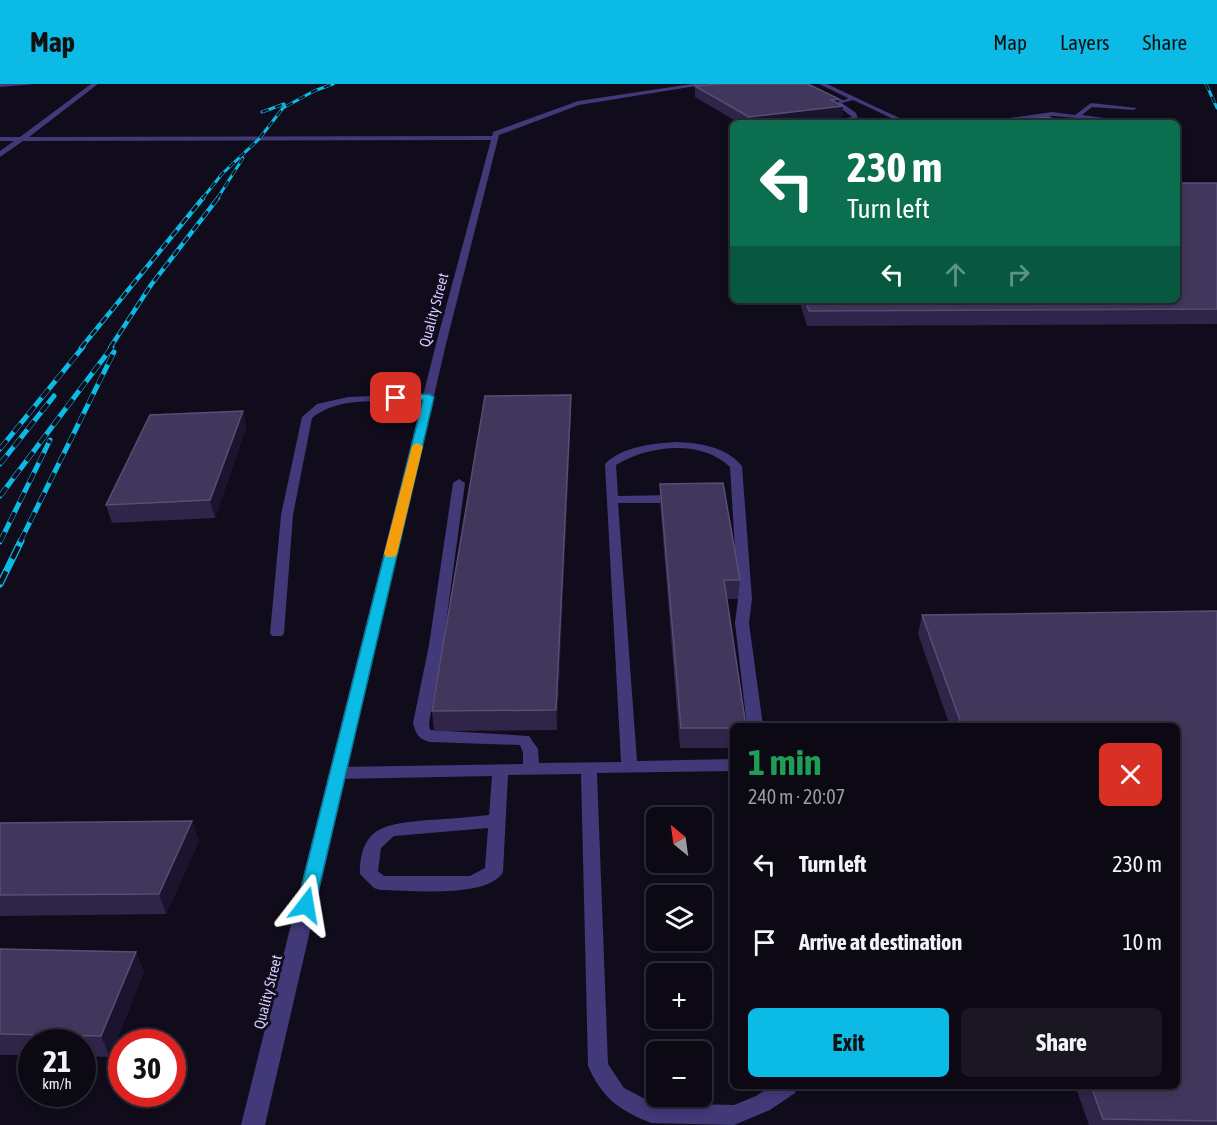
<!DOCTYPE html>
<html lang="en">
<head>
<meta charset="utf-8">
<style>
	:root { --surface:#0c0914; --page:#1a1722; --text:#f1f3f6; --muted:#9a9aa0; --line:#2c2a34; --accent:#0bbbe6 }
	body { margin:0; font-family:"Asap Condensed",sans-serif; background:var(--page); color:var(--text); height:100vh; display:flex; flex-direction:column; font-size:22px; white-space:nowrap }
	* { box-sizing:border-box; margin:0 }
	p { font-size:20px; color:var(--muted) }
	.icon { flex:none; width:33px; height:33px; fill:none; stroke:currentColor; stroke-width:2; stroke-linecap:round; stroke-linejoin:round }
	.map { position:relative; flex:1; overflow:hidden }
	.drawer { position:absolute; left:730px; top:639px; width:450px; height:366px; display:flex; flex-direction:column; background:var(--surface); border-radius:9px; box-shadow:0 3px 9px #0003,0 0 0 2px var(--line) }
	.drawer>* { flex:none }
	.guide { position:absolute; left:730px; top:36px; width:450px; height:183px; border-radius:9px; box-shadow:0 3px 9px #0003,0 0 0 2px var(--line); background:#0b6e4f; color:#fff; overflow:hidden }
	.needle { width:39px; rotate:331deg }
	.fabs { position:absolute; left:646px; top:723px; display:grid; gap:12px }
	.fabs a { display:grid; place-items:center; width:66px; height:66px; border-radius:9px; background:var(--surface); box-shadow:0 3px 9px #0003,0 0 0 2px var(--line); font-size:30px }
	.speed { position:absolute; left:18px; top:945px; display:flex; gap:12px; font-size:30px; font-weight:700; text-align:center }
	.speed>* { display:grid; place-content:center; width:78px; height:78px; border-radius:50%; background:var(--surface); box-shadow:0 3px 9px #0003,0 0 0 2px var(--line); line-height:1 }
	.speed small { font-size:15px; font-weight:400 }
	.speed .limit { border:9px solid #d22; background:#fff; color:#111 }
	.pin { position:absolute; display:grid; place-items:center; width:51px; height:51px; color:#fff; margin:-26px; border-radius:12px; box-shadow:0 3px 9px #0006 }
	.me { position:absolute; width:66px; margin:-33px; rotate:14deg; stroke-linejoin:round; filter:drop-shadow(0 0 4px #0008) }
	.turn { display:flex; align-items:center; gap:21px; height:126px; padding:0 18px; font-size:27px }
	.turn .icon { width:78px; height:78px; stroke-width:2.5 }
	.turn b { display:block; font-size:42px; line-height:51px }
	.lanes { display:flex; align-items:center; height:57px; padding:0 18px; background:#0003; justify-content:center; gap:30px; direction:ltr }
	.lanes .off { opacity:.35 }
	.round { display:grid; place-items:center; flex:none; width:63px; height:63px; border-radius:9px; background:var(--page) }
	.headline { display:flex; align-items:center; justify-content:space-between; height:102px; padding:0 18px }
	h1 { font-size:36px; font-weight:700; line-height:45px; color:#1e9e55 }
	.action { display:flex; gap:12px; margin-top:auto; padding:12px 18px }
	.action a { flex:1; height:69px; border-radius:9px; background:var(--accent); color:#111; font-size:24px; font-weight:700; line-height:69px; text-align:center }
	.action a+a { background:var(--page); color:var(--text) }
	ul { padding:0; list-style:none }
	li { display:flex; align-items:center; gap:18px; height:78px; padding:0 18px }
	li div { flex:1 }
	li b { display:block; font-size:22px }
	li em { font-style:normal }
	header { display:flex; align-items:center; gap:36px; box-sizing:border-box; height:84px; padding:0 30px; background:var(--accent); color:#111 }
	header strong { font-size:28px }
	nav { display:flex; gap:33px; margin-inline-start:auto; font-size:21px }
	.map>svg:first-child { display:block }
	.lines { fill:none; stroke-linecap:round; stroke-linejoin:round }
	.service { fill:#413978; fill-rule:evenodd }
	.minor { fill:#413978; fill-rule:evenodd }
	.rail-far3-casing { stroke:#0bbbe6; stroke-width:3 }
	.rail-far2-casing { stroke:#0bbbe6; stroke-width:4.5 }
	.rail-far1-casing { stroke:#0bbbe6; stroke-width:5 }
	.rail-casing { stroke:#0bbbe6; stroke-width:7 }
	.rail-far3 { stroke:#100c1b; stroke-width:2; stroke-dasharray:7; stroke-linecap:butt }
	.rail-far2 { stroke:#100c1b; stroke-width:3; stroke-dasharray:8; stroke-linecap:butt }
	.rail-far1 { stroke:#100c1b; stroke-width:4; stroke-dasharray:11; stroke-linecap:butt }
	.rail { stroke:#100c1b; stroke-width:4.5; stroke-dasharray:14; stroke-linecap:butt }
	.wall { fill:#2f2549 }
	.shaded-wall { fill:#1b142e }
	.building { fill:#41375c; stroke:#584e75; stroke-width:1.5 }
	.route { fill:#0bbbe6; stroke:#077a96; stroke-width:1.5 }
	.slow { fill:#f59e0b }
	.labels { text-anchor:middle; stroke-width:6; stroke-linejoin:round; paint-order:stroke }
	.street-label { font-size:15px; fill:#d3c9fc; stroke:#100c1b }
</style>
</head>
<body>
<header>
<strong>Map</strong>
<nav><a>Map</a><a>Layers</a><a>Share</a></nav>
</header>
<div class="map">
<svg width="1217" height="1041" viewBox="0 0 1217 1041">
	<rect width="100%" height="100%" fill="#100c1b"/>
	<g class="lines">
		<!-- service -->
		<path class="service" d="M 0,0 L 35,0 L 0,3 Z
			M 819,0 L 827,0 L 910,39 L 902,39 L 853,16 L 842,19 L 856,29 L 858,35 L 821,39 L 852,33 L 834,19 L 820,17 L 822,14 L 845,16 L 848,14 Z
			M 1091,19 L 1137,24 L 1134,26 L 1092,23 L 1082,31 L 1141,39 L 1052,32 L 993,39 L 975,39 L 1052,28 L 1075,31 Z
			M 429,310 L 434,313 L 433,315 C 393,323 346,307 312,334 L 293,431 L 284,549 L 282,552 L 272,552 L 270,549 L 281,431 L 302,333 L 317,320 L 348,313 Z
			M 675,358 C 700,359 725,362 742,382 L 752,515 L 749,539 L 763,642 L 747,642 L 735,539 L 738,515 L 730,383 C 701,355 649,361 616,381 L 618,412 L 676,411 L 682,415 L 676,419 L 618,419 L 637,677 L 734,675 L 734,687 L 597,689 L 608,980 L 624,1004 L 653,1019 L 734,1021 L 756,1012 L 771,1002 L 798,1002 L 795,1009 L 770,1026 L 734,1041 L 651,1039 C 619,1026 602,1014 588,982 L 581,690 L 508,691 L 503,788 C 488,815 408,806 380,806 L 374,804 L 360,790 C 360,740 389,740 429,736 C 449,735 469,733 489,731 L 492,692 L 338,695 L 332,693 L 330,689 L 332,685 L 338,683 L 523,680 L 523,669 L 520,661 L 430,658 C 418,655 416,650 413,639 L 429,561 L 453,399 L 459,395 L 465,399 L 443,561 L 429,639 L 430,646 L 529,652 L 538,665 L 539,679 L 621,678 L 605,380 C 623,362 652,360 675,358 ZM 488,744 L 485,784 L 470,792 L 384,792 L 378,787 L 381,764 L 394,752 Z"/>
		<!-- minor -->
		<path class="minor" d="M 91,0 L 98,0 L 29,53 L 492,52 L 493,48 L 578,17 L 692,0 L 708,0 L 579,21 L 499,51 L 446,260 L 265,1041 L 241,1041 L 436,260 L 491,56 L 23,57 L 0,73 L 0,67 L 14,57 L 0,57 L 0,53 L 20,53 Z"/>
		<!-- rail-far3 casing -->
		<g class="rail-far3-casing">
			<path id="rail-far3" d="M 1206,0 L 1217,24
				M 262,28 L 284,20
				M 202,115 L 222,90 L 259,55 L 283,24 L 314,7 L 333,0
				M 217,115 L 243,74"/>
		</g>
		<!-- rail-far2 casing -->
		<g class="rail-far2-casing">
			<path id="rail-far2" d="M 81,264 L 203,114
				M 110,264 L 151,201 L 218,114"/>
		</g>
		<!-- rail-far1 casing -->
		<g class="rail-far1-casing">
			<path id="rail-far1" d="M 0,365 L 83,263
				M 0,380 L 54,312
				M 0,412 L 112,263
				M 0,458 L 50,356
				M 20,458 L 114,268"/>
		</g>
		<!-- rail casing -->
		<g class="rail-casing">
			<path id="rail" d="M 0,500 L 21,457"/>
		</g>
		<!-- rail-far3 -->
		<use href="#rail-far3" class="rail-far3"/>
		<!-- rail-far2 -->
		<use href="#rail-far2" class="rail-far2"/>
		<!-- rail-far1 -->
		<use href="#rail-far1" class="rail-far1"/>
		<!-- rail -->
		<use href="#rail" class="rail"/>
	</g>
	<!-- wall -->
	<path class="wall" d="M 695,2 L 839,15 L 838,20 L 843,22 L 842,33 L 793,39 L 739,39 L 695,13 Z
		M 1217,99 L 1217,240 L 807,242 L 799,216 L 1178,216 Z
		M 571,311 L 571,328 L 557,646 L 434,647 L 432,627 Z
		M 243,327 L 246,344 L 215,434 L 112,439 L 106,421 Z
		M 660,400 L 740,496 L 738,515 L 727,515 L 734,642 L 734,664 L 680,664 L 660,418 Z
		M 1217,527 L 1217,1041 L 1089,1041 L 1075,1002 L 1178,1002 L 1178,642 L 950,642 L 918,550 L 922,531 Z
		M 192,737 L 199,757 L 166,830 L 0,832 L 0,739 Z
		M 0,865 L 136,868 L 144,888 L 110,973 L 82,972 L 82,958 L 32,958 L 32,971 L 0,971 Z"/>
	<!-- shaded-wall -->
	<path class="shaded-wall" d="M 839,15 L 838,23 L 843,22 L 842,33 L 793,39 L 749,39 L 749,33 Z
		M 571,311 L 571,328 L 557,646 L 556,626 Z
		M 243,327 L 246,344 L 215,434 L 210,416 Z
		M 192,737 L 199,757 L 166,830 L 159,810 Z
		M 136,868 L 144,888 L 110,973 L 101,952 Z"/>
	<!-- building -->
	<path class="building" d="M 718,0 L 808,0 L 839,15 L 831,16 L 843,22 L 749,33 L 695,2 Z
		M 1048,33 L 1064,39 L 997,39 Z
		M 1178,99 L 1217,99 L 1217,225 L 809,227 L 805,216 L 1178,216 Z
		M 571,311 L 556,626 L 432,627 L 485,312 Z
		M 243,327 L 210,416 L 106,421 L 150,331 Z
		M 723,399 L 740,496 L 724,496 L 746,642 L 734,642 L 734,644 L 681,644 L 660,400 Z
		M 1217,527 L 1217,1037 L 1103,1035 L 1091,1002 L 1178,1002 L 1178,642 L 962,642 L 922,531 Z
		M 192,737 L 159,810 L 0,811 L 0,739 Z
		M 0,865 L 136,868 L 101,952 L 0,950 Z"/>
	<!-- route -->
	<path class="route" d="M 429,310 L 434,313 L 315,821 L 312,826 L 306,828 L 300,826 L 297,821 L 423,316 L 396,317 L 390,314 L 396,311 Z"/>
	<!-- slow -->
	<path class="slow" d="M 417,359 L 423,362 L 397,470 L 395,473 L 386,473 L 384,470 L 412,362 Z"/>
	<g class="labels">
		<!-- street labels -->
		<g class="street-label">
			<text transform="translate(434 226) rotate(-75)" y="5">Quality Street</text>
			<text transform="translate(268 908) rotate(-76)" y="5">Quality Street</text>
		</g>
	</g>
</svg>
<div class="fabs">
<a><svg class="needle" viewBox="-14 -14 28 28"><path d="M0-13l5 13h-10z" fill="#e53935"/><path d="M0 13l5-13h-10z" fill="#9a9aa0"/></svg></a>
<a><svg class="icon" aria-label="layers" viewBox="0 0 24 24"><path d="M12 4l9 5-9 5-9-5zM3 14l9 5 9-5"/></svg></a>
<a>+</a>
<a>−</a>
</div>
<div class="speed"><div>21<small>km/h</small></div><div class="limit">30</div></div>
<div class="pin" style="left:396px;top:314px;background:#d93025"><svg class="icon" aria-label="arrive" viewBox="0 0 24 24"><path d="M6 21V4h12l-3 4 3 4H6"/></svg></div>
<svg class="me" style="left:306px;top:821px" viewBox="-20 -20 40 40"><path d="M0-17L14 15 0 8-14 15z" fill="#0bbbe6" stroke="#fff" stroke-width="4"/></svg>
<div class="guide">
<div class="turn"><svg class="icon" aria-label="left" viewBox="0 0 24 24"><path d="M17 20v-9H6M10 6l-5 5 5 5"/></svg><div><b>230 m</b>Turn left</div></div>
<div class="lanes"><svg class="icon" aria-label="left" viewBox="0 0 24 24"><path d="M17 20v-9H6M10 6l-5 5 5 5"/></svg><svg class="icon off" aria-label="ahead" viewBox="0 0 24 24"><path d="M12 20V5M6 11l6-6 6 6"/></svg><svg class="icon off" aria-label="right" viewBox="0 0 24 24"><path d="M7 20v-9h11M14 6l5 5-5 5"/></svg></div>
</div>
<section class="drawer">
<div class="headline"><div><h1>1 min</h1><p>240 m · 20:07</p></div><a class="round" style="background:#d93025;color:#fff"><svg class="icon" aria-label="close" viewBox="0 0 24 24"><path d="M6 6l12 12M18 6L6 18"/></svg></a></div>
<ul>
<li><svg class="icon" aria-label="left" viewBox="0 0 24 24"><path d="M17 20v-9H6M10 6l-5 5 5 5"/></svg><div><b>Turn left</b></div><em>230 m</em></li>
<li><svg class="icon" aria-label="arrive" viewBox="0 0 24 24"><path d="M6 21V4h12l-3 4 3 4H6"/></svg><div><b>Arrive at destination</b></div><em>10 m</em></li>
</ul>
<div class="action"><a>Exit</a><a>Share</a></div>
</section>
</div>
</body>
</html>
